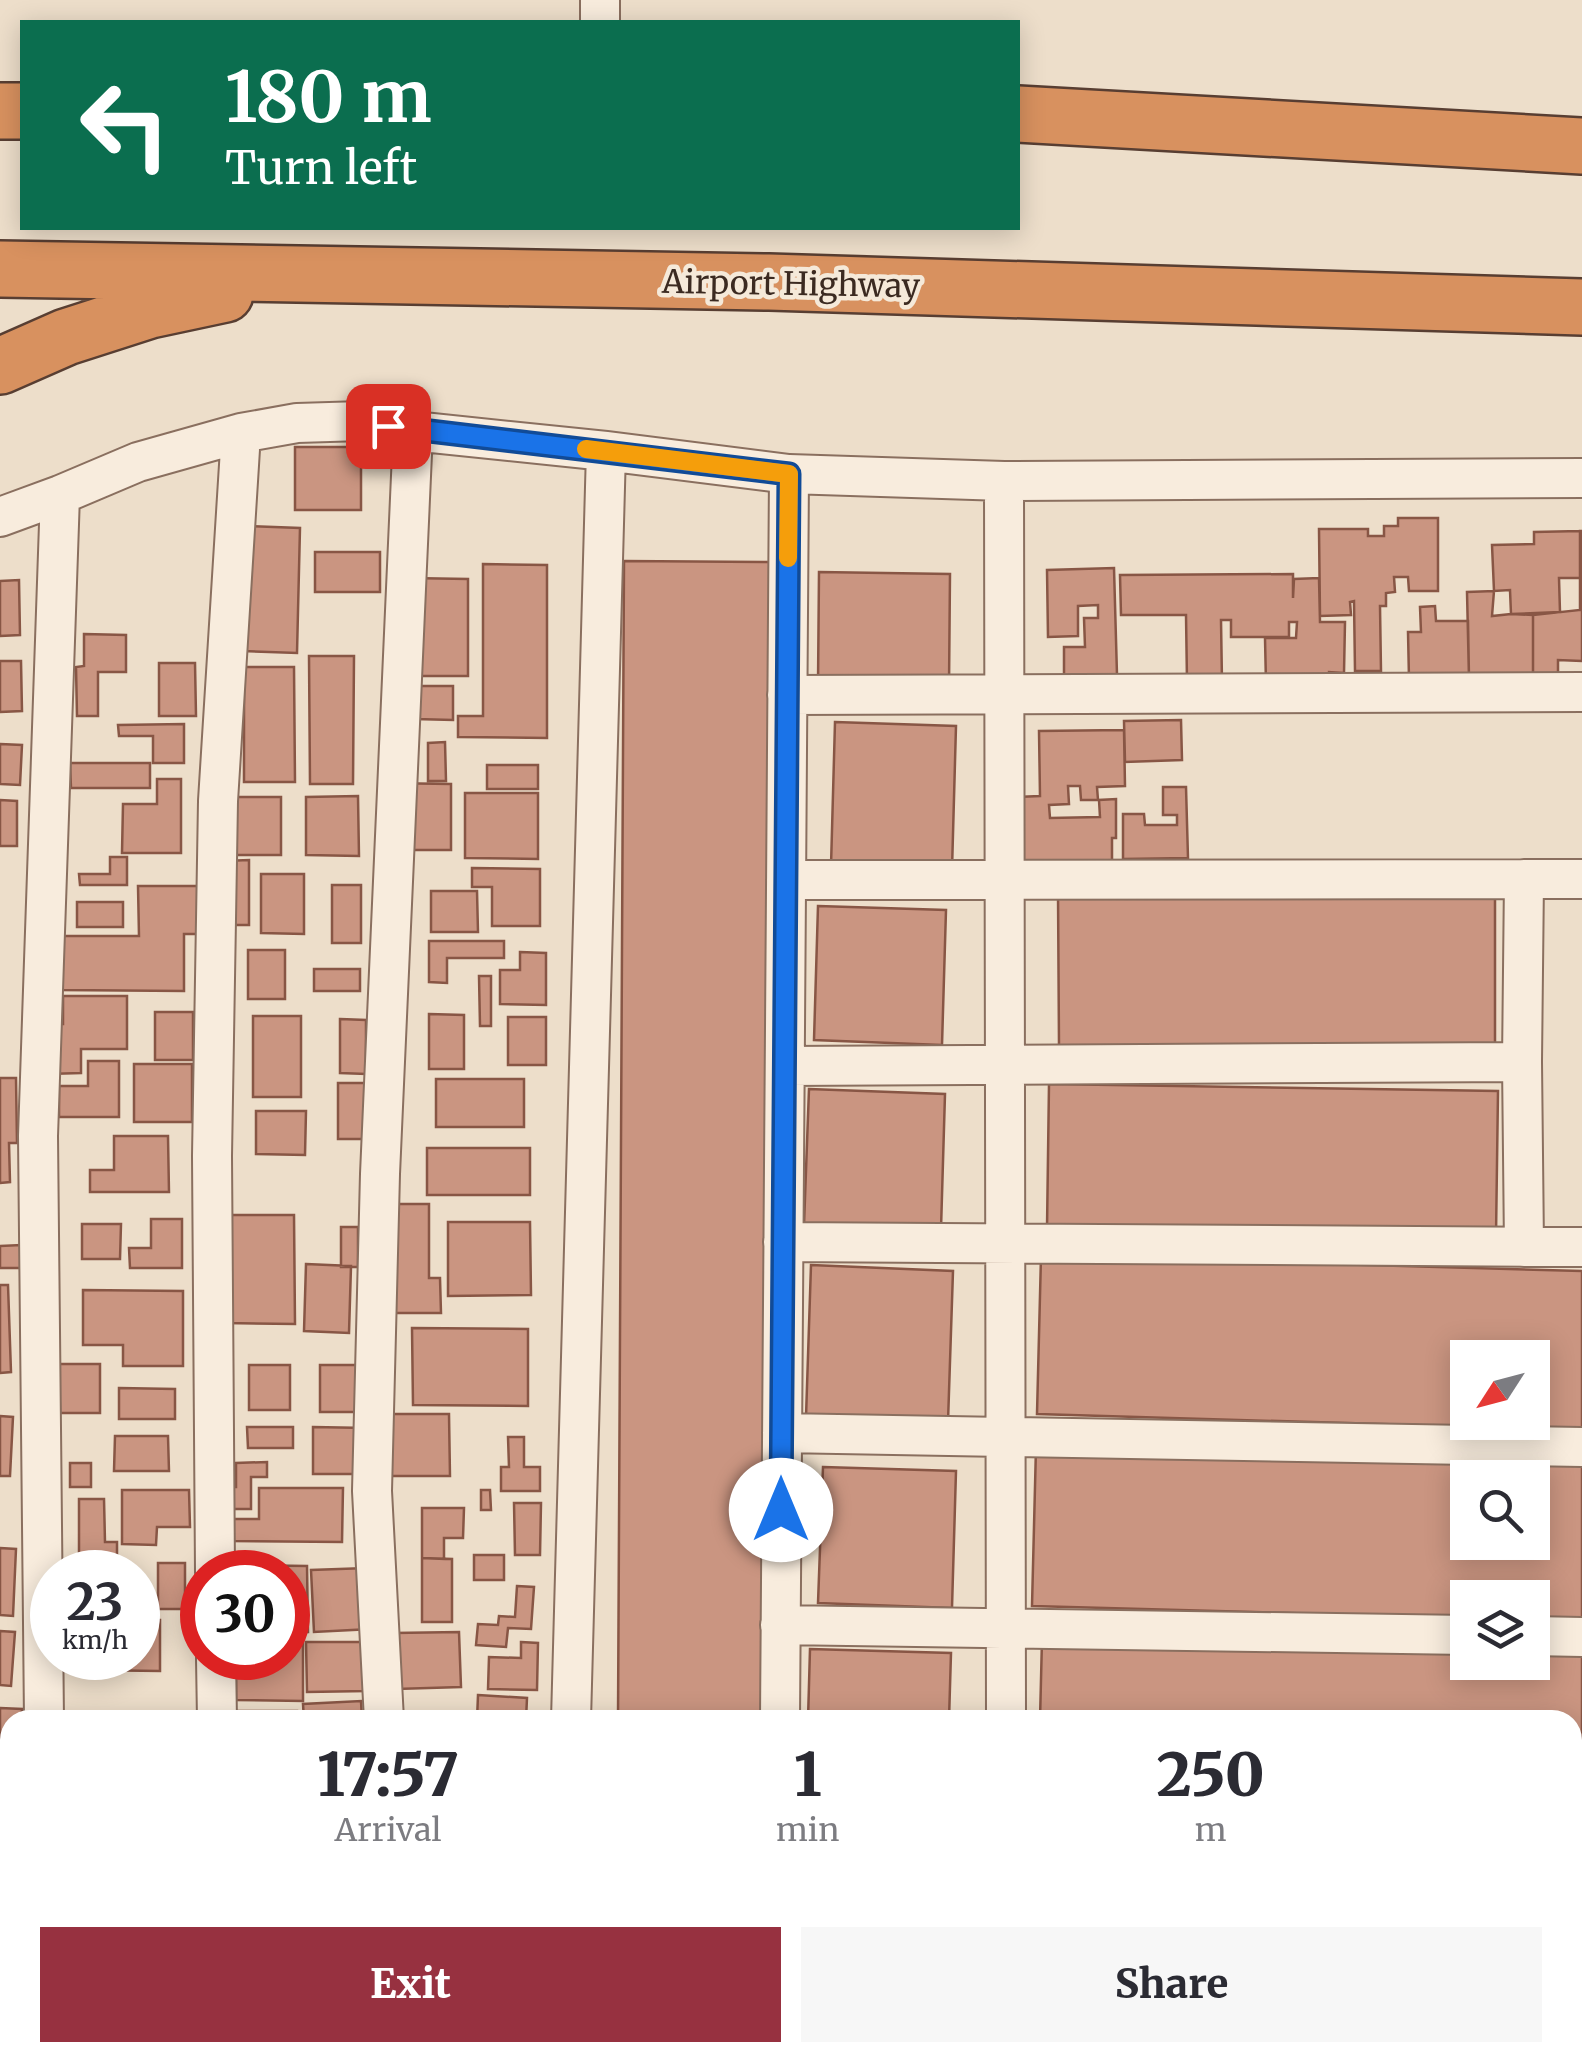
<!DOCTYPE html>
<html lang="en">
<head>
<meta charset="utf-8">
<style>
	:root { --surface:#fff; --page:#f7f7f7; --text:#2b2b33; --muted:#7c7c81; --accent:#973140 }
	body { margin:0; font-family:Merriweather,serif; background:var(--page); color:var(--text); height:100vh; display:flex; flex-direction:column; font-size:38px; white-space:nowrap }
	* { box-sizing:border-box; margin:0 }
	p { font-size:32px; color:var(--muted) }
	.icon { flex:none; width:55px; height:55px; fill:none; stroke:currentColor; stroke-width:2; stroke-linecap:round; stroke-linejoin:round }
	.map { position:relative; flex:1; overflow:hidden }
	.drawer { position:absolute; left:0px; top:1710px; width:1582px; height:352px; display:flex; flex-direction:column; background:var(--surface); border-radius:30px 30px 0 0; box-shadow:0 5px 25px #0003 }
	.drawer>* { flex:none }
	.guide { position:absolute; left:20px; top:20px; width:1000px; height:210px; border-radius:0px; box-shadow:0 5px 25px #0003; background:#0b6e4f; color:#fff; overflow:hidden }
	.needle { width:65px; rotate:234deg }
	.buttons { position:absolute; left:1450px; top:1340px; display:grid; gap:20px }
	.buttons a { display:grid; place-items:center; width:100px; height:100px; border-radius:0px; background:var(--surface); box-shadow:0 5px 25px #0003; font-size:50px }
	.speed { position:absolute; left:30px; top:1550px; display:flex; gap:20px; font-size:50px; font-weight:700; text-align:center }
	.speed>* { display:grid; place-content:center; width:130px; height:130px; border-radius:50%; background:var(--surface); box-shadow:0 5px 25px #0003; line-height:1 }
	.speed small { font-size:25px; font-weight:400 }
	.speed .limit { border:15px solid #d22; background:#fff; color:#111 }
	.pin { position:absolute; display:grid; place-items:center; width:85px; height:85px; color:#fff; margin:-42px; border-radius:20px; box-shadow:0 5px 15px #0006 }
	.me { position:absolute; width:110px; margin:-55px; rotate:0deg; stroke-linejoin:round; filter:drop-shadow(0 0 8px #0008) }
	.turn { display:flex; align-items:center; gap:35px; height:210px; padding:0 40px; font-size:45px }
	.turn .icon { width:130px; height:130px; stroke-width:2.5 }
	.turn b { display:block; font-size:70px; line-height:85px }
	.eta { display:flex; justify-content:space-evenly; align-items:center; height:170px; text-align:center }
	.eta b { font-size:60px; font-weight:800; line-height:70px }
	.primary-button { display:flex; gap:20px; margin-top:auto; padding:20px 40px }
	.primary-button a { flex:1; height:115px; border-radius:0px; background:var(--accent); color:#fff; font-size:40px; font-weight:800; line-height:115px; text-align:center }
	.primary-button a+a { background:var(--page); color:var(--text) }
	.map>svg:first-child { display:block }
	.building { fill:#ca9581; stroke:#885645; stroke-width:2.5; fill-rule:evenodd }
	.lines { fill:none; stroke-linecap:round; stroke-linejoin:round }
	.street-casing { stroke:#8a6f5f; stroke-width:42 }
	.highway-casing { stroke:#583e32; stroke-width:60 }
	.street { stroke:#f8ecdd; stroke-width:38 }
	.highway { stroke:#d8915f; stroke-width:55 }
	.route-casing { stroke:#114b97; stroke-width:25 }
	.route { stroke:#1a73e8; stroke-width:18 }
	.slow { stroke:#f59e0b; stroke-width:18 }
	.labels { text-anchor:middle; stroke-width:9; stroke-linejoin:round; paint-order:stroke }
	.street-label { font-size:32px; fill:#3b2a21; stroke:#f5e9d9 }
</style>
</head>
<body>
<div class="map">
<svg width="1582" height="2061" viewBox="0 0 1582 2061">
	<rect width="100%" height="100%" fill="#eddeca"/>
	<!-- building -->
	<path class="building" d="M 295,447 L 361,447 L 361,510 L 295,510 Z
		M 1398,518 L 1438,518 L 1438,591 L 1409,591 L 1408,577 L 1394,577 L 1395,592 L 1386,593 L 1386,606 L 1380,606 L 1381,671 L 1355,671 L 1354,601 L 1350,602 L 1351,615 L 1320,616 L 1319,529 L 1368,529 L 1368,536 L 1384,536 L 1384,526 L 1398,526 Z
		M 246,526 L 300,528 L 297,653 L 243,651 Z
		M 1580,531 L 1582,531 L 1582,661 L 1558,660 L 1558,679 L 1533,677 L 1533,615 L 1580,610 Z
		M 1580,531 L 1581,578 L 1559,578 L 1560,612 L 1511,614 L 1510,590 L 1494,591 L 1492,545 L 1534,544 L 1534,532 Z
		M 315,552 L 380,552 L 380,592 L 315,592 Z
		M 624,561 L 772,562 L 766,1720 L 618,1720 Z
		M 483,564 L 547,565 L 547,738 L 458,737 L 458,716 L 483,716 Z
		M 1114,568 L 1117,675 L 1064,677 L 1064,647 L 1085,647 L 1084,618 L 1098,618 L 1098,605 L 1078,606 L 1078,636 L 1048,637 L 1047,570 Z
		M 819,572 L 950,574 L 949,687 L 818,685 Z
		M 1293,574 L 1293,598 L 1294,579 L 1319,578 L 1320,622 L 1345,622 L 1344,673 L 1329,672 L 1328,685 L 1266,684 L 1265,638 L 1296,638 L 1297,622 L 1289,622 L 1289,637 L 1231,637 L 1231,620 L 1221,620 L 1222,682 L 1187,682 L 1186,615 L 1121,615 L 1120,575 Z
		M 409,578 L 468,579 L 468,676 L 409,676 Z
		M 19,580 L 20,635 L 0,636 L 0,581 Z
		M 1494,591 L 1492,616 L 1511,614 L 1533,615 L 1533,677 L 1469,678 L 1467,592 Z
		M 1435,606 L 1436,621 L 1468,621 L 1469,678 L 1409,679 L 1408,632 L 1421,632 L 1420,607 Z
		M 84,634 L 126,635 L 126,672 L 98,672 L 98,716 L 77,716 L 76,667 L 84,666 Z
		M 309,656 L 354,656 L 353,784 L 310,784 Z
		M 0,661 L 21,661 L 22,711 L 0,712 Z
		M 159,663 L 195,663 L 196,716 L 159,716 Z
		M 244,667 L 294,667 L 295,782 L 244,782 Z
		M 415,686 L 453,686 L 453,720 L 415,719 Z
		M 1181,720 L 1182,760 L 1125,762 L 1124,721 Z
		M 835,722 L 956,726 L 952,870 L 831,866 Z
		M 184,724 L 184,763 L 153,763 L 153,736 L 119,736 L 118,725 Z
		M 1124,730 L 1125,786 L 1097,787 L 1098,800 L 1081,800 L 1080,786 L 1068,786 L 1069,804 L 1049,805 L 1050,818 L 1100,817 L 1099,800 L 1116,799 L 1116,838 L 1112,838 L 1112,865 L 1017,867 L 1015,797 L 1040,796 L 1039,731 Z
		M 445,742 L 446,781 L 428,781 L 428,743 Z
		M 0,744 L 22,745 L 20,785 L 0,784 Z
		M 70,763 L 150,763 L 150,788 L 71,788 Z
		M 487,765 L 538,765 L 538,789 L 487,789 Z
		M 157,779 L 181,779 L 181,853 L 122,853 L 123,804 L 157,804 Z
		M 384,783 L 451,784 L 451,850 L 384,850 Z
		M 1163,787 L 1186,787 L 1188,858 L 1123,859 L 1123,814 L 1144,814 L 1145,825 L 1177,825 L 1177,815 L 1163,815 Z
		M 465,793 L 538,793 L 538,859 L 465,858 Z
		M 358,796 L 359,856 L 306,855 L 306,797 Z
		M 236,797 L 281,797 L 281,855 L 236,855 Z
		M 0,800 L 17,801 L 17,846 L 0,846 Z
		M 110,857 L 127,857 L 127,885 L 80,885 L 79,874 L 110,874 Z
		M 249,860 L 249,925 L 224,925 L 224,861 Z
		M 472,868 L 540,869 L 540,926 L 492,926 L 492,887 L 472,887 Z
		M 261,874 L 304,874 L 304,934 L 261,933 Z
		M 332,885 L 361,885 L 361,943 L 332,943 Z
		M 138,886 L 208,886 L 208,934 L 184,934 L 184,991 L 59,990 L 59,936 L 139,936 Z
		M 431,891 L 477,891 L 478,932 L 431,932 Z
		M 1058,892 L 1495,892 L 1495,1046 L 1059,1046 Z
		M 77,902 L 123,902 L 123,927 L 77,927 Z
		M 818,906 L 946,910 L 942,1045 L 814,1040 Z
		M 429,941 L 504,941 L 504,958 L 447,958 L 447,983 L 429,982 Z
		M 248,950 L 285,950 L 285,999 L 248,999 Z
		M 520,952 L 546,953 L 546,1005 L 500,1004 L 500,970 L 520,970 Z
		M 314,969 L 360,969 L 360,991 L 314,991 Z
		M 479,976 L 491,976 L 491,1026 L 480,1026 Z
		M 63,996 L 127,996 L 127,1049 L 81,1049 L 81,1073 L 48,1074 L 47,1024 L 63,1024 Z
		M 155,1012 L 193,1012 L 193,1060 L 155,1060 Z
		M 429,1014 L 464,1015 L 464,1069 L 429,1069 Z
		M 253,1016 L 301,1016 L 301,1097 L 253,1097 Z
		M 508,1017 L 546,1017 L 546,1065 L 508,1065 Z
		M 340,1019 L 366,1020 L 366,1074 L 340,1073 Z
		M 88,1061 L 119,1061 L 119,1117 L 59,1117 L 59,1086 L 88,1086 Z
		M 134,1064 L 192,1064 L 192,1122 L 134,1122 Z
		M 0,1078 L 16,1078 L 17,1143 L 9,1143 L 10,1182 L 0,1183 Z
		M 436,1079 L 524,1079 L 524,1127 L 436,1127 Z
		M 338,1083 L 365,1083 L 365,1139 L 338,1139 Z
		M 1049,1084 L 1498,1091 L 1496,1236 L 1047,1229 Z
		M 809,1089 L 945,1094 L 941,1229 L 804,1225 Z
		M 256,1111 L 306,1111 L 305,1155 L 256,1154 Z
		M 114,1136 L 168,1136 L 169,1192 L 90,1192 L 90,1170 L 114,1170 Z
		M 427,1148 L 530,1148 L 530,1195 L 427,1195 Z
		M 389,1204 L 429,1204 L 429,1278 L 440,1278 L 441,1313 L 390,1313 Z
		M 225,1215 L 294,1215 L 295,1324 L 224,1323 Z
		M 151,1219 L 182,1219 L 182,1268 L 130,1268 L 129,1248 L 151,1248 Z
		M 448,1222 L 530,1222 L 531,1295 L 448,1296 Z
		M 82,1224 L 121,1224 L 120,1259 L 82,1259 Z
		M 341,1227 L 358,1227 L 358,1267 L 341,1267 Z
		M 21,1245 L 21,1268 L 0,1268 L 0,1246 Z
		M 1041,1256 L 1582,1271 L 1582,1430 L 1037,1414 ZM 1468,1358 L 1532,1358 L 1532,1422 L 1468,1422 Z
		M 306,1264 L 351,1266 L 349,1333 L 304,1331 Z
		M 811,1265 L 953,1271 L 948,1422 L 806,1417 Z
		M 0,1285 L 8,1285 L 11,1372 L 0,1373 Z
		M 83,1290 L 183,1291 L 183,1366 L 123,1366 L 123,1345 L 83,1345 Z
		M 412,1328 L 528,1329 L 528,1406 L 413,1405 Z
		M 59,1364 L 100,1364 L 100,1413 L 60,1413 Z
		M 249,1365 L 290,1365 L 290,1410 L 249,1410 Z
		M 320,1365 L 358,1365 L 357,1412 L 320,1412 Z
		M 119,1388 L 175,1389 L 175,1419 L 119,1419 Z
		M 381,1414 L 449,1414 L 450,1476 L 381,1476 Z
		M 0,1416 L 13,1417 L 10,1476 L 0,1476 Z
		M 247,1427 L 293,1427 L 293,1448 L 248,1448 Z
		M 313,1427 L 367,1428 L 367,1474 L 313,1474 Z
		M 115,1436 L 168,1436 L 169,1471 L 114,1471 Z
		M 508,1437 L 524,1437 L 524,1467 L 540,1467 L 540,1491 L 501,1491 L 501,1467 L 509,1467 Z
		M 1036,1447 L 1582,1462 L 1582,1621 L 1532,1620 L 1532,1598 L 1468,1598 L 1468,1618 L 1032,1606 ZM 1468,1478 L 1532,1478 L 1532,1542 L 1468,1542 Z
		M 267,1462 L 267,1477 L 251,1477 L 251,1509 L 225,1509 L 225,1487 L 236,1487 L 236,1463 Z
		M 70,1463 L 91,1463 L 91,1487 L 70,1487 Z
		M 823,1467 L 956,1471 L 952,1608 L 818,1603 Z
		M 259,1488 L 343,1488 L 342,1542 L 232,1541 L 232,1519 L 259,1519 Z
		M 122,1490 L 189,1490 L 190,1527 L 157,1527 L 156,1545 L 122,1544 Z
		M 481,1490 L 490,1490 L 491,1510 L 481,1510 Z
		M 79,1499 L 104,1499 L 105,1542 L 117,1542 L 117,1572 L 81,1572 L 81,1567 L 103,1567 L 103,1557 L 79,1557 Z
		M 514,1503 L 541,1503 L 540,1555 L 515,1555 Z
		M 422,1508 L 464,1508 L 463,1538 L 444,1538 L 444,1559 L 422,1558 Z
		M 0,1548 L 16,1549 L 13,1616 L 0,1615 Z
		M 474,1555 L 504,1555 L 504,1580 L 474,1580 Z
		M 422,1558 L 452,1559 L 452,1622 L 422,1622 Z
		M 158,1563 L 185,1563 L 185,1609 L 158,1609 Z
		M 240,1565 L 307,1566 L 308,1632 L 288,1632 L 288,1572 L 240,1572 Z
		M 367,1568 L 371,1629 L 314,1632 L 311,1570 Z
		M 517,1586 L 534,1587 L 531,1629 L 508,1628 L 506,1647 L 476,1645 L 478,1624 L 498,1625 L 499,1616 L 515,1617 Z
		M 138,1620 L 160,1620 L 160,1671 L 83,1670 L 83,1658 L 138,1658 Z
		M 0,1631 L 15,1632 L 11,1686 L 0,1685 Z
		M 459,1632 L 461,1687 L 396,1689 L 394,1633 Z
		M 288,1636 L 303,1636 L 303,1701 L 236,1700 L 236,1658 L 288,1658 Z
		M 1042,1639 L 1468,1651 L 1468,1662 L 1532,1662 L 1532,1653 L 1582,1654 L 1582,1813 L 1572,1813 L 1572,1720 L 1040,1720 Z
		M 306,1642 L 367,1642 L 367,1691 L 307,1692 Z
		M 521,1642 L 538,1643 L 537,1690 L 488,1689 L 489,1657 L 521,1658 Z
		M 810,1649 L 951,1653 L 949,1720 L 808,1720 Z
		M 478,1695 L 527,1698 L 526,1720 L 477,1720 Z
		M 361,1701 L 362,1720 L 304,1720 L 303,1704 Z
		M 0,1708 L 22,1709 L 21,1720 L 10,1720 L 10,1755 L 0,1755 Z
		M 238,1711 L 297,1711 L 297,1720 L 238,1720 Z
		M 0,1786 L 10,1786 L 10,1823 L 0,1823 Z
		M 1572,1853 L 1582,1853 L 1582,2007 L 1572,2006 Z
		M 0,1883 L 10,1883 L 10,1952 L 0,1952 Z
		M 598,2052 L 643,2052 L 642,2061 L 598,2061 Z
		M 616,2052 L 764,2052 L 764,2061 L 616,2061 Z
		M 837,2052 L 960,2052 L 959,2061 L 837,2061 Z
		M 1034,2052 L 1582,2058 L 1582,2061 L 1034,2061 Z"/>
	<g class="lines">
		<!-- street casing -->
		<g class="street-casing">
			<path id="street" d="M 600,0 L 600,22
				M 1004,481 L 1006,1720
				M 0,517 L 60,495 L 138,462 L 241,433 L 297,423 L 362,421 L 413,431 L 606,451 L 789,474 L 1004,481 L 1582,478
				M 787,695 L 1582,692
				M 786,880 L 1582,879
				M 785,1066 L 1522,1062
				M 783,1242 L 1582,1247
				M 1524,1247 L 1522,1062 L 1524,879
				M 782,1433 L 1582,1447
				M 215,1572 L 212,1156 L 218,801 L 241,433
				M 780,1625 L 1468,1635
				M 1532,1636 L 1582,1637
				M 216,1658 L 217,1720
				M 44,1720 L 38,1136 L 60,495
				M 384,1720 L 372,1491 L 380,1174 L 413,431
				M 571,1720 L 606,451
				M 780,1720 L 789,474
				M 1572,1827 L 1582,1826
				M 0,1856 L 10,1857
				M 1572,2030 L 1582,2030
				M 1007,2052 L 1007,2061
				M 0,2054 L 512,2061
				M 558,2061 L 558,2052
				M 777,2061 L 777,2052"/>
		</g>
		<!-- highway casing -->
		<g class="highway-casing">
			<path id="highway" d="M 0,111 L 22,111
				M 1018,114 L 1582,146
				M 0,269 L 769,282 L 1582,307
				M 0,366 L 66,337 L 150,310 L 225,294"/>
		</g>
		<!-- street -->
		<use href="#street" class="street"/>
		<!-- highway -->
		<use href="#highway" class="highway"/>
	</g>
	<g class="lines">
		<!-- route casing -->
		<g class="route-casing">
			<path id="route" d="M 388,426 L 789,474 L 781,1510"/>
		</g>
		<!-- route -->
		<use href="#route" class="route"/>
		<!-- slow -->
		<path class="slow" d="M 586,449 L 789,474 L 788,558"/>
	</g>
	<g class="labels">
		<!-- street labels -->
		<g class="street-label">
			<text transform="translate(791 284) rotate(1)" y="11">Airport Highway</text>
		</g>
	</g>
</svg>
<div class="buttons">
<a><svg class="needle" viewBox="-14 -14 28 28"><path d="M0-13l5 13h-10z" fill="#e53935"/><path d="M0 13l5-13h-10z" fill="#7c7c81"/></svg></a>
<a><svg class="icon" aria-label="search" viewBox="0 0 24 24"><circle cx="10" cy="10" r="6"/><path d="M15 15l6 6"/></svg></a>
<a><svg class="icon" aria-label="layers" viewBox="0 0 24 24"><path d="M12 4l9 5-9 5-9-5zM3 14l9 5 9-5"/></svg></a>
</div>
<div class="speed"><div>23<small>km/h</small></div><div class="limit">30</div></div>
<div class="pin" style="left:388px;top:426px;background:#d93025"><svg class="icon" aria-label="arrive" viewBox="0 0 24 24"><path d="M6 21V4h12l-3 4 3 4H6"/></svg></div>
<svg class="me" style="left:781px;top:1510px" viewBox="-20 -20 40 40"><circle r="19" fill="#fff"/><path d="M0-13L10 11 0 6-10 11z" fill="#1a73e8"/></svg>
<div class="guide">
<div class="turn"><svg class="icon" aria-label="left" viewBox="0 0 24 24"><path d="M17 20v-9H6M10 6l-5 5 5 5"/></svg><div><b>180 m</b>Turn left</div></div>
</div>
<section class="drawer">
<div class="eta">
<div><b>17:57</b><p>Arrival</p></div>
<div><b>1</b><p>min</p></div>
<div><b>250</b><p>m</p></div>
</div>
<div class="primary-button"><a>Exit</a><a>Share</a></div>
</section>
</div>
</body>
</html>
